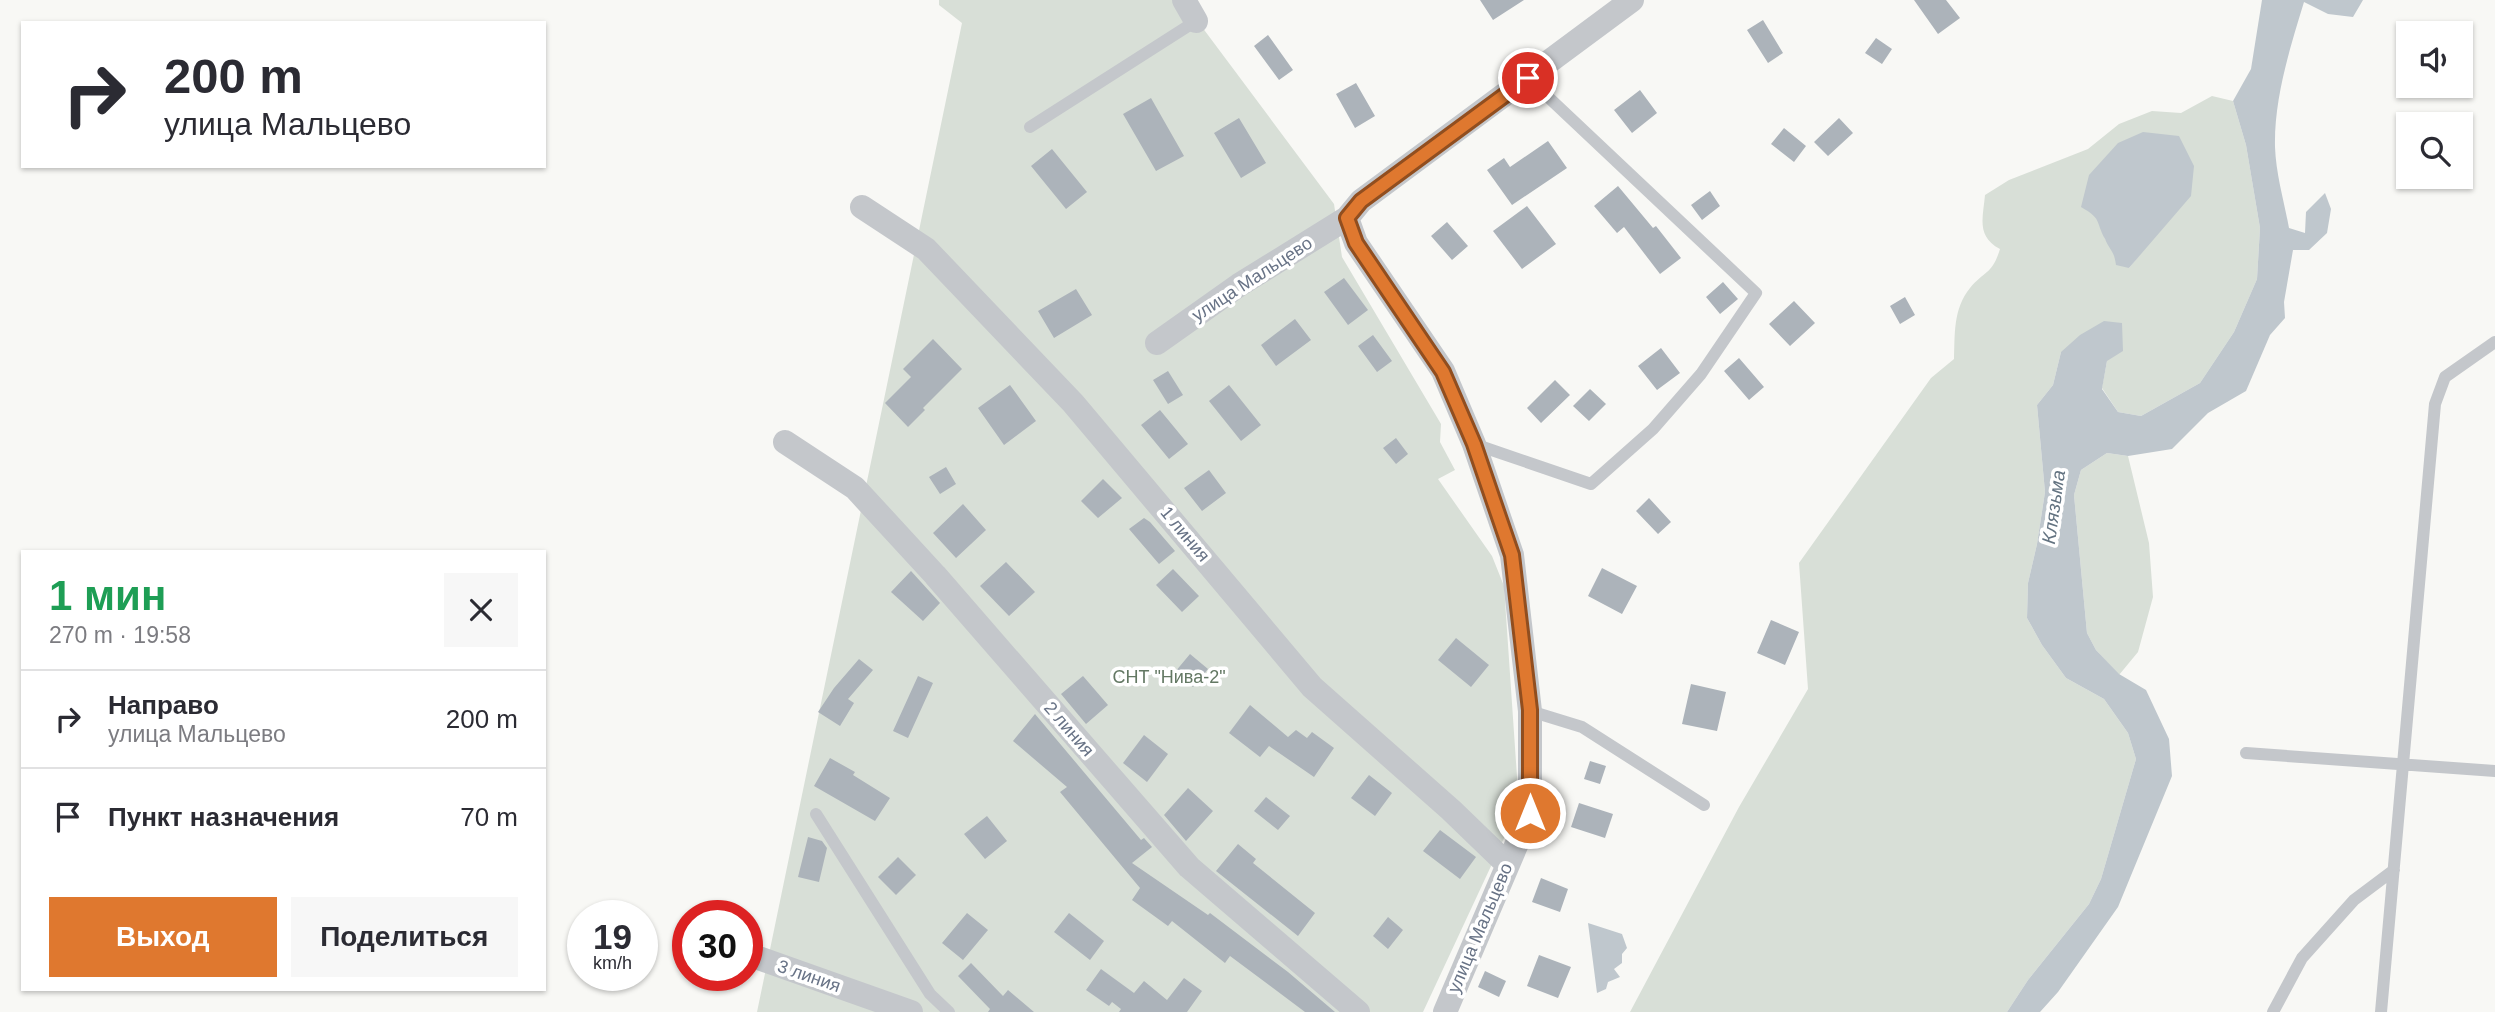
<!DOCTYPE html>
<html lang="ru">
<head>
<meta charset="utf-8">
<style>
	:root { --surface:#fff; --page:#f7f7f7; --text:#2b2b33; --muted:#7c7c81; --line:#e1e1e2; --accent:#df782f }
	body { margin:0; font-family:Arial,sans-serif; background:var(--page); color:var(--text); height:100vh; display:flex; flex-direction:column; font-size:26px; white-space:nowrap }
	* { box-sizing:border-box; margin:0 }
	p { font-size:23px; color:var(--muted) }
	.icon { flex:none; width:38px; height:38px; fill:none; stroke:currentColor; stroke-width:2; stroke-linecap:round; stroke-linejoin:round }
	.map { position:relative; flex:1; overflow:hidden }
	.details { position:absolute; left:21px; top:550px; width:525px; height:441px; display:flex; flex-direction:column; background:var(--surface); border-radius:0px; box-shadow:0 2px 5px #0004 }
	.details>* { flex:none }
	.hud { position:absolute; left:21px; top:21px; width:525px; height:147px; border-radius:0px; box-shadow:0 2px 5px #0004; background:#fff; color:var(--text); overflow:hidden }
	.buttons { position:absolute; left:2396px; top:21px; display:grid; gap:14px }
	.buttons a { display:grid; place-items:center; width:77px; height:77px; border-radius:0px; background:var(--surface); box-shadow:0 2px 5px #0004; font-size:35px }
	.speed { position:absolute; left:567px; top:900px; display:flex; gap:14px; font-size:35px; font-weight:700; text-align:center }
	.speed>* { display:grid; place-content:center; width:91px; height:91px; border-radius:50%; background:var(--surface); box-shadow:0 2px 5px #0004; line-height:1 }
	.speed small { font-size:18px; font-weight:400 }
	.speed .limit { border:10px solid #d22; background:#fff; color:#111 }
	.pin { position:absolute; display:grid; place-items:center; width:60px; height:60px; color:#fff; margin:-30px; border:4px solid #fff; border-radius:50%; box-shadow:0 2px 7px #0007 }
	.me { position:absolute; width:77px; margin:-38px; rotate:0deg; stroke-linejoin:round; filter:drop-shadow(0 0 5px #0008) }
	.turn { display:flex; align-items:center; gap:24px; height:147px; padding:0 28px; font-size:32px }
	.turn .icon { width:91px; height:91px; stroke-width:2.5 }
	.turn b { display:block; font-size:49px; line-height:60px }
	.round { display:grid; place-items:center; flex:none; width:74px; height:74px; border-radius:0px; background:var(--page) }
	.head { display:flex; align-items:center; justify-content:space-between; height:119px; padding:0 28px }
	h1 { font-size:42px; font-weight:600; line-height:52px; color:#1e9e55 }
	.primary-button { display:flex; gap:14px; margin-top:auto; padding:14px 28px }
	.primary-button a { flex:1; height:80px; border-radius:0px; background:var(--accent); color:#fff; font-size:28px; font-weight:600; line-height:80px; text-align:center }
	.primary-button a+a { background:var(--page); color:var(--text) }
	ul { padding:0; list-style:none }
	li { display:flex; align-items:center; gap:21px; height:98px; padding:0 28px; border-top:2px solid var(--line) }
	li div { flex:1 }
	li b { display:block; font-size:26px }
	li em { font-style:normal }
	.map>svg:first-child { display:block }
	.green { fill:#d8dfd7; fill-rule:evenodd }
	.water { fill:#bfc7cd }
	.building { fill:#acb3ba }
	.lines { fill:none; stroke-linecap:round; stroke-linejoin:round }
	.lane { stroke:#c4c7cb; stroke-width:12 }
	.street { stroke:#c4c7cb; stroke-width:24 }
	.route-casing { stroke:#914e1f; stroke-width:18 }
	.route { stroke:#df782f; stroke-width:12 }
	.labels { text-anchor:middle; stroke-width:7; stroke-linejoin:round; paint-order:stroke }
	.street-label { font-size:18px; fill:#687386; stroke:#fff }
	.park-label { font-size:18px; fill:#637863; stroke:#fff }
	.water-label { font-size:19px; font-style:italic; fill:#637381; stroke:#fff }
</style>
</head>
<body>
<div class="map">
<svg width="2495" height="1012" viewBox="0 0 2495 1012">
	<rect width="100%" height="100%" fill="#f8f8f5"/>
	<!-- green -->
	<path class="green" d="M 939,0 L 1178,0 L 1202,27 L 1334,204 L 1342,257 L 1441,424 L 1440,442 L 1455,470 L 1438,479 L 1492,556 L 1504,586 L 1519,806 L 1423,1012 L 757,1012 L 962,23 L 939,5 Z
		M 2212,96 L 2233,101 L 2246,145 L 2260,228 L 2257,279 L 2234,332 L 2200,383 L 2141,416 L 2118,412 L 2102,388 L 2107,361 L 2061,352 L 2053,385 L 2037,405 L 2045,492 L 2037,544 L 2028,583 L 2027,618 L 2042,645 L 2066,678 L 2104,699 L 2128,733 L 2136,759 L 2101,879 L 2089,904 L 2028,980 L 2007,1012 L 1630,1012 L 1739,807 L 1808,689 L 1799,563 L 1931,378 L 1954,359 C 1955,334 1953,309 1970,288 C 1985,270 1992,275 2000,249 C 1976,236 1983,218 1985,195 L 2009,180 L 2088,149 L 2119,124 L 2152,111 L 2181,113 ZM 2093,213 L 2162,227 L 2129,268 L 2105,239 L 2100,222 Z
		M 2107,453 L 2128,456 L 2149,543 L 2153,597 L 2138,652 L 2119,675 L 2096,650 L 2087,633 L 2074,495 L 2081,470 Z"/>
	<!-- water -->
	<path class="water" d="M 2262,0 L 2363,0 L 2353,17 L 2328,14 L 2304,2 C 2290,48 2274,98 2275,147 C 2276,174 2284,201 2289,228 L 2305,233 L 2306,212 L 2325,193 L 2331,209 L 2327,233 L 2309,250 L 2293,250 L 2284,302 L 2285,318 L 2270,335 L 2246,391 L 2208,413 L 2172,449 L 2128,456 L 2107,453 L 2081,470 L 2074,495 L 2087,633 L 2096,650 L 2119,674 L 2146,690 L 2169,739 L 2172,776 L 2118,907 L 2058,992 L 2040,1012 L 2007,1012 L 2028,980 L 2089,904 L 2101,879 L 2136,759 L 2128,733 L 2104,699 L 2066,678 L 2042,645 L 2027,618 L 2028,583 L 2037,544 L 2045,492 L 2037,405 L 2053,385 L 2061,352 L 2080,335 L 2104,321 L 2122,323 L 2123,351 L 2107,361 L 2102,389 L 2118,412 L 2141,416 L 2200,383 L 2234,332 L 2257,279 L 2260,228 L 2246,145 L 2233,101 L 2251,69 Z
		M 2143,132 L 2179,136 L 2194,166 L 2191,196 L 2129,268 L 2116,265 C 2114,250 2110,251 2105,239 C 2095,220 2102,219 2081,207 L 2089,175 L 2118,143 Z
		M 1588,923 L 1622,934 L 1627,948 L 1622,954 L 1622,963 L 1614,969 L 1620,977 L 1608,982 L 1606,989 L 1597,993 Z"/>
	<!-- building -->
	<path class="building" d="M 1480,0 L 1524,0 L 1493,20 Z
		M 1914,0 L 1946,0 L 1960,18 L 1938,34 Z
		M 1763,20 L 1783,53 L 1768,63 L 1747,30 Z
		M 1268,35 L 1293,70 L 1279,80 L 1254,46 Z
		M 1876,38 L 1892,49 L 1882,64 L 1865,53 Z
		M 1356,83 L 1375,116 L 1355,128 L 1336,94 Z
		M 1640,90 L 1657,113 L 1632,133 L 1614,110 Z
		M 1151,98 L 1184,156 L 1156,171 L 1123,114 Z
		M 1239,118 L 1266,163 L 1241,178 L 1214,133 Z
		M 1839,118 L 1853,133 L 1828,156 L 1814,142 Z
		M 1784,128 L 1806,146 L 1794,162 L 1771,144 Z
		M 1548,141 L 1567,168 L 1512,205 L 1487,170 L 1504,158 L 1510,167 Z
		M 1052,149 L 1087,192 L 1066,209 L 1031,166 Z
		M 1618,186 L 1653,228 L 1656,226 L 1681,258 L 1660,274 L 1624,227 L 1617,233 L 1594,206 Z
		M 1710,191 L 1720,206 L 1702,220 L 1691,205 Z
		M 1527,206 L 1556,244 L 1522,269 L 1493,231 Z
		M 1447,222 L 1468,246 L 1452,260 L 1431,236 Z
		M 1344,278 L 1368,310 L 1348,325 L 1324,292 Z
		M 1723,282 L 1738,299 L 1720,314 L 1706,297 Z
		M 1076,289 L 1092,315 L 1054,338 L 1038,311 Z
		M 1905,297 L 1915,315 L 1900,324 L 1890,306 Z
		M 1794,301 L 1815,323 L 1790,346 L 1769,324 Z
		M 1295,319 L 1311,340 L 1276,366 L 1261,345 Z
		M 1373,335 L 1392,361 L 1377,372 L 1358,346 Z
		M 933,339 L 962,369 L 923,408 L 925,410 L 908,427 L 885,403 L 911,377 L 903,369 Z
		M 1661,348 L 1680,373 L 1657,390 L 1638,366 Z
		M 1739,358 L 1764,387 L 1749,400 L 1724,371 Z
		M 1168,371 L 1183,395 L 1168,404 L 1153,380 Z
		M 1555,380 L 1570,395 L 1541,423 L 1527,408 Z
		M 1010,385 L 1036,421 L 1004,445 L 978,408 Z
		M 1229,385 L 1261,425 L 1241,441 L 1209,401 Z
		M 1590,389 L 1606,404 L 1589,421 L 1573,406 Z
		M 1160,410 L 1188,444 L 1169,459 L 1141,425 Z
		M 1396,438 L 1408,454 L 1396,464 L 1383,448 Z
		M 946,467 L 956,484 L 940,494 L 929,477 Z
		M 1209,470 L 1226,493 L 1202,511 L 1184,488 Z
		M 1103,479 L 1122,498 L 1098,518 L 1081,501 Z
		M 1649,498 L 1671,522 L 1658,534 L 1636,511 Z
		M 963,504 L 986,530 L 956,558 L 933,533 Z
		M 1144,518 L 1150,522 L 1175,551 L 1159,564 L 1129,529 Z
		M 1006,562 L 1035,592 L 1009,616 L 980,586 Z
		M 1602,568 L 1637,586 L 1622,614 L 1588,596 Z
		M 1173,569 L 1199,596 L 1182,612 L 1156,585 Z
		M 911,571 L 940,603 L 923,621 L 891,592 Z
		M 1771,620 L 1799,632 L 1785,665 L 1757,653 Z
		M 1456,638 L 1489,665 L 1471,687 L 1438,660 Z
		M 1190,654 L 1208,669 L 1193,687 L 1175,672 Z
		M 859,659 L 873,670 L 848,699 L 854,703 L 840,726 L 818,712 L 834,688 Z
		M 918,676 L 933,683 L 908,738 L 893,731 Z
		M 1083,676 L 1108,705 L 1086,724 L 1061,694 Z
		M 1691,684 L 1726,692 L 1717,731 L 1682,724 Z
		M 1250,705 L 1288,737 L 1296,730 L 1307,738 L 1312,732 L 1334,748 L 1314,777 L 1269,746 L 1260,757 L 1229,733 Z
		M 1035,714 L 1141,840 L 1144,838 L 1152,847 L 1132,863 L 1208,915 L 1210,913 L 1288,972 L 1335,1012 L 1305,1012 L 1230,956 L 1225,963 L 1172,921 L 1168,926 L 1132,900 L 1140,888 L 1060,792 L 1067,787 L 1013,741 Z
		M 1144,735 L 1168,754 L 1147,782 L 1123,763 Z
		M 830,758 L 855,772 L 853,775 L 890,798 L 875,821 L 814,786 Z
		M 1590,761 L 1606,766 L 1600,784 L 1584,779 Z
		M 1369,775 L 1392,793 L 1375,816 L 1351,798 Z
		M 1188,788 L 1213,811 L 1186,841 L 1164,815 Z
		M 1266,797 L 1290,816 L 1278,830 L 1254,811 Z
		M 1579,803 L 1613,814 L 1605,838 L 1571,827 Z
		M 987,816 L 1007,841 L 985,859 L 964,834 Z
		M 1440,830 L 1476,857 L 1460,879 L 1423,851 Z
		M 808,837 L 822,841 L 827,848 L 819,882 L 798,877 Z
		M 1238,844 L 1256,859 L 1253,863 L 1315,913 L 1298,936 L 1216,871 Z
		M 898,857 L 916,875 L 896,895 L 878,877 Z
		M 1541,878 L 1568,889 L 1560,912 L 1532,902 Z
		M 967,913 L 988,930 L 963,960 L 942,943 Z
		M 1069,913 L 1104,941 L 1090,960 L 1054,932 Z
		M 1388,917 L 1403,930 L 1388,949 L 1373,936 Z
		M 1539,955 L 1571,967 L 1558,998 L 1527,986 Z
		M 971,963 L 1003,996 L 1008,990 L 1034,1012 L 988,1012 L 990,1009 L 958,976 Z
		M 1101,969 L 1134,993 L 1144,981 L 1167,1000 L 1184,978 L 1202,991 L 1187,1012 L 1119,1012 L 1121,1009 L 1112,1002 L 1109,1006 L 1086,990 Z
		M 1485,971 L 1506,981 L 1499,997 L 1478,987 Z"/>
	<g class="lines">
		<!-- lane -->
		<path class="lane" d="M 1030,127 L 1196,21
			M 1474,444 L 1591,484 L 1653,429 L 1701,374 L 1756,293 L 1528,78
			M 1530,711 L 1582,727 L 1704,805
			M 2246,753 L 2495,771
			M 816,814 L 930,994 L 949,1012
			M 2273,1012 L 2302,958 L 2354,900 L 2394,870
			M 2381,1012 L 2435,404 L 2445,377 L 2495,342"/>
		<!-- street -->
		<path class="street" d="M 1184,0 L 1196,21
			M 862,207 L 926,249 L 1073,403 L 1312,687 L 1451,810 L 1507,864
			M 1347,218 L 1356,243 L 1443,371 L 1474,444 L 1512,555 L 1530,711 L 1530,813 L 1445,1012
			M 1157,343 L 1239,285 L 1347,218 L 1361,201 L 1632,0
			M 785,442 L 855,488 L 935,575 L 1189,867 L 1358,1012
			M 747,954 L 911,1012"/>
	</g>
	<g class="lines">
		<!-- route casing -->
		<g class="route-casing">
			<path id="route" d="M 1528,78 L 1361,201 L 1347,218 L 1356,243 L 1443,372 L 1474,444 L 1512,555 L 1530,710 L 1530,813"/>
		</g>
		<!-- route -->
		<use href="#route" class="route"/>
	</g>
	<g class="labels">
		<!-- street labels -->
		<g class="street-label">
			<text transform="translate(1252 279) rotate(-33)" y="6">улица Мальцево</text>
			<text transform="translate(1185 534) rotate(50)" y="6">1 линия</text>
			<text transform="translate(1069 729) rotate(49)" y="6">2 линия</text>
			<text transform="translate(1480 928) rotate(-67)" y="6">улица Мальцево</text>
			<text transform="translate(809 976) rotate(19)" y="6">3 линия</text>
		</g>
		<!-- park labels -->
		<g class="park-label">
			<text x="1169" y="683">СНТ "Нива-2"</text>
		</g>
		<!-- water labels -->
		<g class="water-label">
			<text transform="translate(2053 507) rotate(-82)" y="7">Клязьма</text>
		</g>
	</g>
</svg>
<div class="buttons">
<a><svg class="icon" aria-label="sound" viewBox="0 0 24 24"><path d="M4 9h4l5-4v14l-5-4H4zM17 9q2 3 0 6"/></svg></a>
<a><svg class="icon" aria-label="search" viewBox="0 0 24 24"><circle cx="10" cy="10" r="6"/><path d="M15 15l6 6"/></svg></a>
</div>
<div class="speed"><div>19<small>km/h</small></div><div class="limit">30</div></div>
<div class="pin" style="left:1528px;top:78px;background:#d93025"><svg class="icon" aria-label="arrive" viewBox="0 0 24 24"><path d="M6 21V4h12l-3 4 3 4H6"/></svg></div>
<svg class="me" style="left:1530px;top:813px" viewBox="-20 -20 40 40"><circle r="17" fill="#df782f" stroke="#fff" stroke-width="3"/><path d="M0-11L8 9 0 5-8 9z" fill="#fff"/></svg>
<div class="hud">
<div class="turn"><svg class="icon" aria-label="right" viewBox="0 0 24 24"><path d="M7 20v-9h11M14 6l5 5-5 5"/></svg><div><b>200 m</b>улица Мальцево</div></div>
</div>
<section class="details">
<div class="head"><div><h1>1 мин</h1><p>270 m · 19:58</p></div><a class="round"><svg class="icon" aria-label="close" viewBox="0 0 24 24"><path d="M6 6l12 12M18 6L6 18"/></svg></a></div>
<ul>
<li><svg class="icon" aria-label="right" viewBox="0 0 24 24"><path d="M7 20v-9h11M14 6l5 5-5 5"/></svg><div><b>Направо</b><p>улица Мальцево</p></div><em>200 m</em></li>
<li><svg class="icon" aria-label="arrive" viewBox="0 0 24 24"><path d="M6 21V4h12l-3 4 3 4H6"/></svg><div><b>Пункт назначения</b></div><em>70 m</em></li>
</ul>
<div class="primary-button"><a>Выход</a><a>Поделиться</a></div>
</section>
</div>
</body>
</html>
